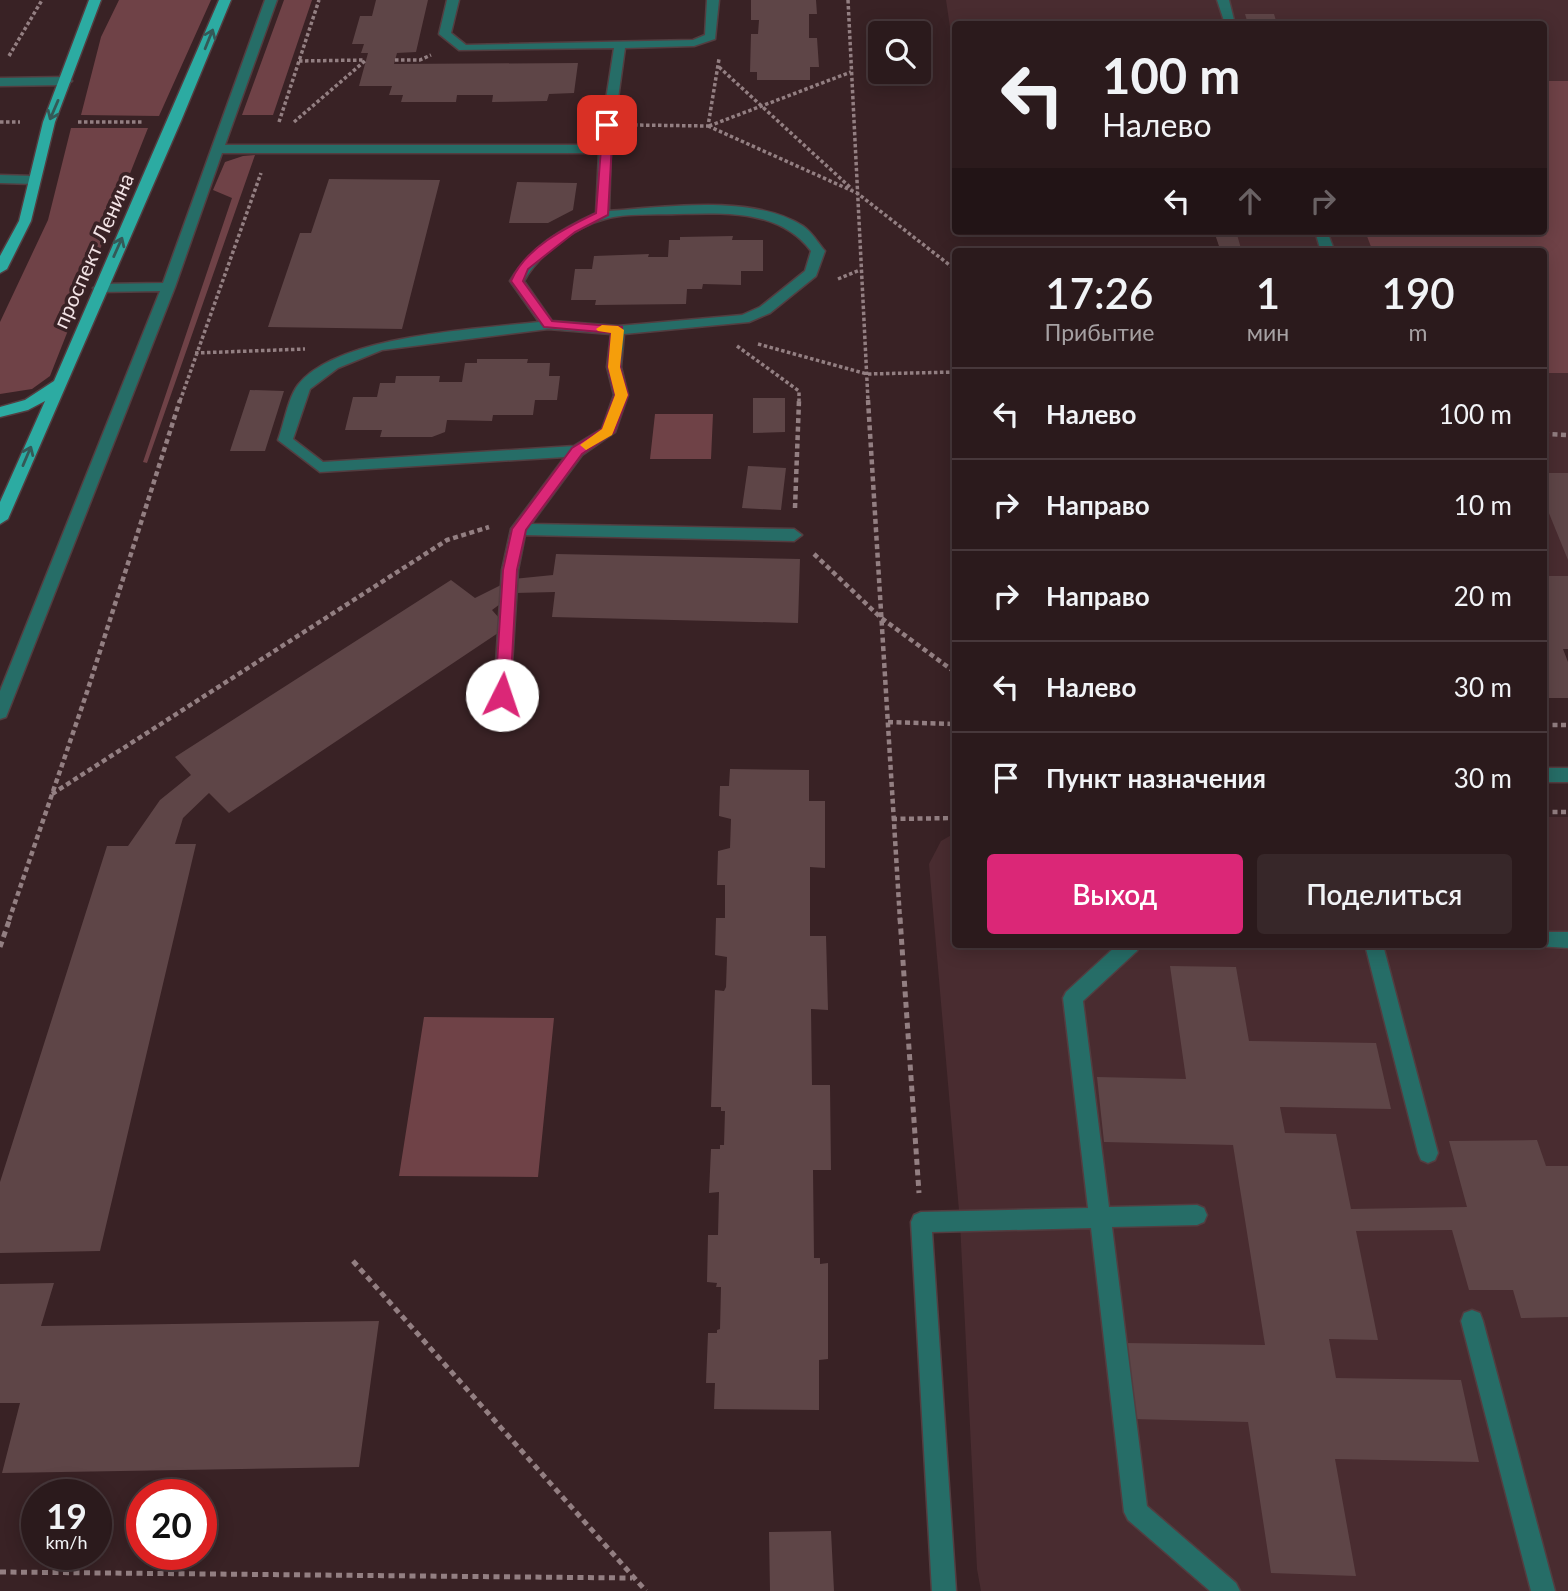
<!DOCTYPE html>
<html lang="ru">
<head>
<meta charset="utf-8">
<style>
	:root { --surface:#2b1a1c; --page:#372729; --text:#f1f3f6; --muted:#a6a1a3; --line:#47383b; --accent:#db2777 }
	body { margin:0; font-family:Lato,sans-serif; background:var(--page); color:var(--text); height:100vh; display:flex; flex-direction:column; font-size:26px; white-space:nowrap }
	* { box-sizing:border-box; margin:0 }
	p { font-size:23px; color:var(--muted) }
	.icon { flex:none; width:38px; height:38px; fill:none; stroke:currentColor; stroke-width:2; stroke-linecap:round; stroke-linejoin:round }
	.map { position:relative; flex:1; overflow:hidden }
	.sheet { position:absolute; left:952px; top:248px; width:595px; height:700px; display:flex; flex-direction:column; background:var(--surface); border-radius:7px; box-shadow:0 4px 18px #0003,0 0 0 2px var(--line) }
	.sheet>* { flex:none }
	.hud { position:absolute; left:952px; top:21px; width:595px; height:214px; border-radius:7px; box-shadow:0 4px 18px #0003,0 0 0 2px var(--line); background:#2b1a1c; color:var(--text); overflow:hidden }
	.controls { position:absolute; left:868px; top:21px; display:grid; gap:14px }
	.controls a { display:grid; place-items:center; width:63px; height:63px; border-radius:7px; background:var(--surface); box-shadow:0 4px 18px #0003,0 0 0 2px var(--line); font-size:35px }
	.speed { position:absolute; left:21px; top:1479px; display:flex; gap:14px; font-size:35px; font-weight:700; text-align:center }
	.speed>* { display:grid; place-content:center; width:91px; height:91px; border-radius:50%; background:var(--surface); box-shadow:0 4px 18px #0003,0 0 0 2px var(--line); line-height:1 }
	.speed small { font-size:18px; font-weight:400 }
	.speed .limit { border:10px solid #d22; background:#fff; color:#111 }
	.pin { position:absolute; display:grid; place-items:center; width:60px; height:60px; color:#fff; margin:-30px; border-radius:14px; box-shadow:0 4px 10px #0006 }
	.me { position:absolute; width:77px; margin:-38px; rotate:4deg; stroke-linejoin:round; filter:drop-shadow(0 0 5px #0008) }
	.turn { display:flex; align-items:center; gap:24px; height:147px; padding:0 35px; font-size:32px }
	.turn .icon { width:91px; height:91px; stroke-width:2.5 }
	.turn b { display:block; font-size:49px; line-height:60px }
	.lanes { display:flex; align-items:center; height:66px; padding:0 35px; background:#0003; justify-content:center; gap:35px; direction:ltr }
	.lanes .off { opacity:.35 }
	.eta { display:flex; justify-content:space-evenly; align-items:center; height:119px; text-align:center }
	.eta b { font-size:42px; font-weight:600; line-height:49px }
	.cta { display:flex; gap:14px; margin-top:auto; padding:14px 35px }
	.cta a { flex:1; height:80px; border-radius:7px; background:var(--accent); color:#fff; font-size:28px; font-weight:600; line-height:80px; text-align:center }
	.cta a+a { background:var(--page); color:var(--text) }
	ul { padding:0; list-style:none }
	li { display:flex; align-items:center; gap:21px; height:91px; padding:0 35px; border-top:2px solid var(--line) }
	li div { flex:1 }
	li b { display:block; font-size:26px }
	li em { font-style:normal }
	.map>svg:first-child { display:block }
	.built { fill:#492c30 }
	.green { fill:#6f4247 }
	.building { fill:#5e4547 }
	.lines { fill:none; stroke-linecap:round; stroke-linejoin:round }
	.minor-casing { stroke:#533d40; stroke-width:3 }
	.major-casing { stroke:#533d40; stroke-width:3 }
	.path-far2 { stroke:#937f82; stroke-width:3.5; stroke-dasharray:3.5 2.5; stroke-linecap:butt }
	.path-far1 { stroke:#937f82; stroke-width:4.5; stroke-dasharray:5 3.5; stroke-linecap:butt }
	.path { stroke:#937f82; stroke-width:5; stroke-dasharray:6 4.5; stroke-linecap:butt }
	.minor { fill:#266d67; fill-rule:evenodd }
	.major { fill:#2caba2; fill-rule:evenodd }
	.oneway { stroke:#345957 }
	.route { fill:#db2777; stroke:#8e194d; stroke-width:2 }
	.slow { fill:#f59e0b }
	.labels { text-anchor:middle; stroke-width:7; stroke-linejoin:round; paint-order:stroke }
	.far-street-label { font-size:21px; fill:#f3e3e5; stroke:#392225 }
</style>
</head>
<body>
<div class="map">
<svg width="1568" height="1591" viewBox="0 0 1568 1591">
	<rect width="100%" height="100%" fill="#392225"/>
	<!-- built -->
	<path class="built" d="M 946,0 L 1568,0 L 1568,649 L 1544,649 L 1544,252 L 1221,252 L 1214,231 L 1544,231 L 1544,24 L 956,24 L 955,61 Z
		M 1544,817 L 1568,817 L 1568,1591 L 981,1591 L 977,1569 L 960,1222 L 929,864 L 941,841 L 955,833 L 956,945 L 1544,945 Z"/>
	<!-- green -->
	<path class="green" d="M 119,0 L 211,0 L 159,116 L 81,115 L 101,37 Z
		M 284,0 L 312,0 L 273,115 L 242,115 Z
		M 1544,81 L 1568,81 L 1568,373 L 1544,373 L 1544,252 L 1373,252 L 1365,231 L 1544,231 Z
		M 71,128 L 148,128 L 50,376 L 32,389 L 0,394 L 0,322 L 48,220 Z
		M 255,155 L 147,463 L 143,462 L 232,198 L 213,190 L 225,162 L 243,156 Z
		M 655,414 L 713,414 L 711,459 L 650,459 Z
		M 424,1017 L 554,1018 L 538,1177 L 399,1176 Z"/>
	<!-- building -->
	<path class="building" d="M 376,0 L 428,0 L 416,52 L 397,53 L 394,64 L 578,63 L 574,93 L 549,94 L 547,101 L 492,102 L 493,95 L 457,95 L 456,102 L 401,102 L 403,95 L 389,95 L 392,86 L 359,86 L 368,53 L 361,53 L 364,44 L 352,44 L 360,16 L 372,16 Z
		M 751,0 L 816,0 L 817,14 L 809,14 L 809,38 L 817,38 L 819,67 L 810,67 L 810,80 L 757,80 L 757,72 L 750,72 L 751,34 L 758,34 L 759,20 L 751,20 Z
		M 1245,14 L 1274,14 L 1277,24 L 1248,24 Z
		M 329,179 L 440,180 L 402,329 L 268,327 L 300,233 L 311,233 Z
		M 517,182 L 577,183 L 573,210 L 548,223 L 509,223 Z
		M 1214,231 L 1236,231 L 1242,252 L 1221,252 Z
		M 733,236 L 732,240 L 763,240 L 763,271 L 741,271 L 741,285 L 703,284 L 702,289 L 687,289 L 686,304 L 595,305 L 596,300 L 571,300 L 575,269 L 592,269 L 594,256 L 649,254 L 648,257 L 668,257 L 669,240 L 680,240 L 680,237 Z
		M 477,359 L 528,359 L 527,363 L 550,363 L 549,376 L 560,376 L 557,400 L 535,400 L 533,415 L 493,415 L 492,421 L 447,420 L 445,432 L 432,437 L 380,437 L 382,430 L 345,430 L 353,397 L 377,397 L 380,383 L 395,383 L 396,376 L 440,376 L 439,382 L 462,382 L 465,363 L 477,363 Z
		M 250,390 L 284,391 L 265,451 L 230,451 Z
		M 753,398 L 785,398 L 785,432 L 753,433 Z
		M 748,466 L 786,468 L 781,510 L 742,508 Z
		M 1544,473 L 1568,473 L 1568,560 L 1544,501 Z
		M 556,554 L 800,559 L 798,623 L 552,617 L 555,592 L 515,593 L 492,610 L 507,627 L 229,813 L 209,793 L 183,818 L 175,844 L 196,844 L 100,1251 L 0,1253 L 0,1182 L 107,846 L 128,846 L 160,800 L 191,775 L 175,757 L 451,580 L 475,598 L 513,579 L 553,575 Z
		M 1544,576 L 1568,576 L 1568,649 L 1563,649 L 1568,662 L 1568,698 L 1544,698 Z
		M 730,769 L 809,770 L 809,801 L 825,801 L 825,868 L 810,867 L 810,936 L 826,936 L 828,1010 L 811,1009 L 812,1085 L 830,1085 L 831,1170 L 813,1170 L 814,1258 L 820,1258 L 820,1264 L 828,1263 L 828,1359 L 819,1360 L 819,1410 L 714,1409 L 715,1383 L 706,1383 L 708,1333 L 717,1333 L 717,1330 L 720,1329 L 721,1287 L 716,1287 L 717,1283 L 707,1282 L 708,1235 L 718,1235 L 719,1192 L 709,1193 L 711,1149 L 720,1149 L 720,1145 L 724,1145 L 725,1111 L 721,1111 L 721,1107 L 711,1107 L 715,990 L 724,991 L 726,987 L 727,957 L 715,955 L 716,918 L 725,918 L 725,885 L 717,885 L 718,851 L 730,848 L 731,819 L 719,816 L 720,786 L 729,786 Z
		M 1170,966 L 1236,967 L 1249,1041 L 1376,1043 L 1391,1109 L 1280,1107 L 1285,1133 L 1336,1134 L 1351,1209 L 1467,1207 L 1449,1141 L 1537,1140 L 1546,1166 L 1568,1166 L 1568,1317 L 1521,1318 L 1513,1290 L 1469,1290 L 1452,1230 L 1356,1231 L 1378,1340 L 1329,1339 L 1336,1378 L 1461,1380 L 1479,1462 L 1335,1459 L 1356,1576 L 1271,1573 L 1248,1422 L 1133,1419 L 1125,1343 L 1265,1345 L 1233,1145 L 1104,1142 L 1097,1077 L 1186,1079 Z
		M 54,1283 L 41,1326 L 379,1321 L 359,1467 L 2,1473 L 20,1403 L 0,1403 L 0,1284 Z
		M 831,1531 L 834,1591 L 770,1591 L 769,1532 Z"/>
	<g class="lines">
		<!-- minor casing -->
		<g class="minor-casing">
			<path id="minor" d="M 265,0 L 277,0 L 225,145 L 599,145 L 614,48 L 459,50 L 439,34 L 447,0 L 459,0 L 451,33 L 466,45 L 693,40 L 705,35 L 707,0 L 719,0 L 715,39 L 694,46 L 625,48 L 611,149 L 609,211 C 665,207 753,194 803,226 C 812,232 818,243 825,251 L 816,276 L 770,313 L 749,322 L 624,334 L 621,367 L 628,395 L 615,432 L 582,455 L 531,524 L 794,529 L 802,535 L 794,541 L 525,535 L 518,570 L 510,695 L 508,700 L 496,700 L 494,695 L 502,570 L 511,529 L 565,457 L 320,472 L 278,440 C 284,424 288,398 298,385 C 337,335 478,329 539,322 L 510,281 C 530,247 561,229 596,213 L 599,153 L 222,153 L 175,287 L 8,712 L 6,717 L 0,719 L 0,691 L 160,291 L 100,292 L 93,288 L 100,284 L 163,283 ZM 676,214 C 725,213 779,209 811,251 L 805,271 L 760,307 L 742,315 L 618,326 L 552,321 L 524,281 C 538,255 576,226 605,219 C 627,213 653,215 676,214 ZM 548,329 L 611,334 L 607,367 L 614,395 L 602,429 L 574,446 L 323,462 L 293,439 L 310,389 L 338,368 L 382,350 Z
				M 1217,0 L 1229,0 L 1235,24 L 1225,24 Z
				M 0,78 L 66,77 L 72,81 L 66,85 L 0,86 Z
				M 0,175 L 34,176 L 40,180 L 34,184 L 0,183 Z
				M 1315,231 L 1327,231 L 1335,252 L 1321,252 Z
				M 1544,768 L 1568,768 L 1568,782 L 1544,782 Z
				M 1544,932 L 1568,932 L 1568,948 L 1537,946 L 1544,945 Z
				M 1117,945 L 1139,945 L 1137,951 L 1083,1001 L 1109,1207 L 1197,1205 L 1204,1208 L 1207,1215 L 1204,1222 L 1197,1225 L 1112,1227 L 1147,1506 L 1236,1583 L 1240,1591 L 1210,1591 L 1128,1520 L 1124,1512 L 1091,1228 L 932,1232 L 956,1591 L 932,1591 L 911,1222 L 914,1215 L 921,1212 L 1088,1208 L 1063,998 L 1066,992 Z
				M 1365,945 L 1383,945 L 1438,1153 L 1435,1160 L 1428,1163 L 1421,1160 L 1418,1153 Z
				M 1472,1310 L 1480,1313 L 1483,1321 L 1555,1591 L 1531,1591 L 1461,1321 L 1464,1313 Z"/>
		</g>
		<!-- major casing -->
		<g class="major-casing">
			<path id="major" d="M 89,0 L 101,0 L 55,122 L 31,221 L 7,269 L 0,273 L 0,256 L 19,221 L 43,122 Z
				M 219,0 L 231,0 L 181,121 L 8,519 L 0,524 L 0,502 L 45,401 L 28,410 L 0,417 L 0,407 L 25,400 L 54,381 Z"/>
		</g>
		<!-- path-far2 -->
		<path class="path-far2" d="M 848,0 L 868,401
			M 9,56 L 42,0
			M 395,60 L 420,60 L 431,55
			M 299,61 L 365,60
			M 719,67 L 852,189
			M 0,122 L 20,122
			M 78,122 L 143,122
			M 279,122 L 319,0
			M 294,122 L 366,60
			M 634,125 L 708,126 L 719,59
			M 708,126 L 857,193 L 956,270
			M 709,126 L 851,72
			M 838,279 L 860,270
			M 758,344 L 867,374 L 956,372
			M 737,346 L 799,391 L 799,401
			M 195,353 L 305,349
			M 180,401 L 261,173"/>
		<!-- path-far1 -->
		<path class="path-far1" d="M 868,400 L 900,920
			M 1544,434 L 1568,435
			M 795,508 L 799,400
			M 814,554 L 880,617 L 956,673
			M 888,722 L 956,724
			M 1544,725 L 1568,725
			M 52,794 L 447,540 L 489,527
			M 1544,812 L 1568,812
			M 892,819 L 956,818
			M 9,920 L 87,692 L 180,400"/>
		<!-- path -->
		<path class="path" d="M 900,918 L 919,1193
			M 0,947 L 10,918
			M 353,1261 L 646,1591
			M 0,1572 L 632,1578"/>
		<!-- minor -->
		<use href="#minor" class="minor"/>
		<!-- major -->
		<use href="#major" class="major"/>
	</g>
	<!-- one-way arrows -->
	<defs><path id="oneway-shaft" d="M-6 0H5M1.5-3L5.5 0L1.5 3" fill="none" stroke-width="1.6" stroke-linecap="round" stroke-linejoin="round" transform="scale(1.75)"/></defs>
	<g class="oneway">
		<use href="#oneway-shaft" transform="translate(209 39) rotate(-68)"/>
		<use href="#oneway-shaft" transform="translate(54 110) rotate(113)"/>
		<use href="#oneway-shaft" transform="translate(118 247) rotate(-66)"/>
		<use href="#oneway-shaft" transform="translate(27 456) rotate(-67)"/>
	</g>
	<!-- route -->
	<path class="route" d="M 603,122 L 613,125 L 608,215 L 575,232 L 528,269 L 523,281 L 552,321 L 622,327 L 620,367 L 628,395 L 614,432 L 582,454 L 526,530 L 517,570 L 510,695 L 502,701 L 495,695 L 503,570 L 512,529 L 572,448 L 602,429 L 615,395 L 608,367 L 611,333 L 544,327 L 511,281 C 525,248 565,228 596,213 Z"/>
	<!-- slow -->
	<path class="slow" d="M 602,325 L 618,326 L 624,330 L 620,367 L 628,395 L 612,435 L 586,450 L 580,445 L 602,429 L 615,395 L 608,367 L 611,333 L 598,331 L 596,329 Z"/>
	<g class="labels">
		<!-- far-street labels -->
		<g class="far-street-label">
			<text transform="translate(94 251) rotate(-66)" y="7">проспект Ленина</text>
		</g>
	</g>
</svg>
<div class="controls">
<a><svg class="icon" aria-label="search" viewBox="0 0 24 24"><circle cx="10" cy="10" r="6"/><path d="M15 15l6 6"/></svg></a>
</div>
<div class="speed"><div>19<small>km/h</small></div><div class="limit">20</div></div>
<div class="pin" style="left:607px;top:125px;background:#d93025"><svg class="icon" aria-label="arrive" viewBox="0 0 24 24"><path d="M6 21V4h12l-3 4 3 4H6"/></svg></div>
<svg class="me" style="left:502px;top:695px" viewBox="-20 -20 40 40"><circle r="19" fill="#fff"/><path d="M0-13L10 11 0 6-10 11z" fill="#db2777"/></svg>
<div class="hud">
<div class="turn"><svg class="icon" aria-label="left" viewBox="0 0 24 24"><path d="M17 20v-9H6M10 6l-5 5 5 5"/></svg><div><b>100 m</b>Налево</div></div>
<div class="lanes"><svg class="icon" aria-label="left" viewBox="0 0 24 24"><path d="M17 20v-9H6M10 6l-5 5 5 5"/></svg><svg class="icon off" aria-label="ahead" viewBox="0 0 24 24"><path d="M12 20V5M6 11l6-6 6 6"/></svg><svg class="icon off" aria-label="right" viewBox="0 0 24 24"><path d="M7 20v-9h11M14 6l5 5-5 5"/></svg></div>
</div>
<section class="sheet">
<div class="eta">
<div><b>17:26</b><p>Прибытие</p></div>
<div><b>1</b><p>мин</p></div>
<div><b>190</b><p>m</p></div>
</div>
<ul>
<li><svg class="icon" aria-label="left" viewBox="0 0 24 24"><path d="M17 20v-9H6M10 6l-5 5 5 5"/></svg><div><b>Налево</b></div><em>100 m</em></li>
<li><svg class="icon" aria-label="right" viewBox="0 0 24 24"><path d="M7 20v-9h11M14 6l5 5-5 5"/></svg><div><b>Направо</b></div><em>10 m</em></li>
<li><svg class="icon" aria-label="right" viewBox="0 0 24 24"><path d="M7 20v-9h11M14 6l5 5-5 5"/></svg><div><b>Направо</b></div><em>20 m</em></li>
<li><svg class="icon" aria-label="left" viewBox="0 0 24 24"><path d="M17 20v-9H6M10 6l-5 5 5 5"/></svg><div><b>Налево</b></div><em>30 m</em></li>
<li><svg class="icon" aria-label="arrive" viewBox="0 0 24 24"><path d="M6 21V4h12l-3 4 3 4H6"/></svg><div><b>Пункт назначения</b></div><em>30 m</em></li>
</ul>
<div class="cta"><a>Выход</a><a>Поделиться</a></div>
</section>
</div>
</body>
</html>
